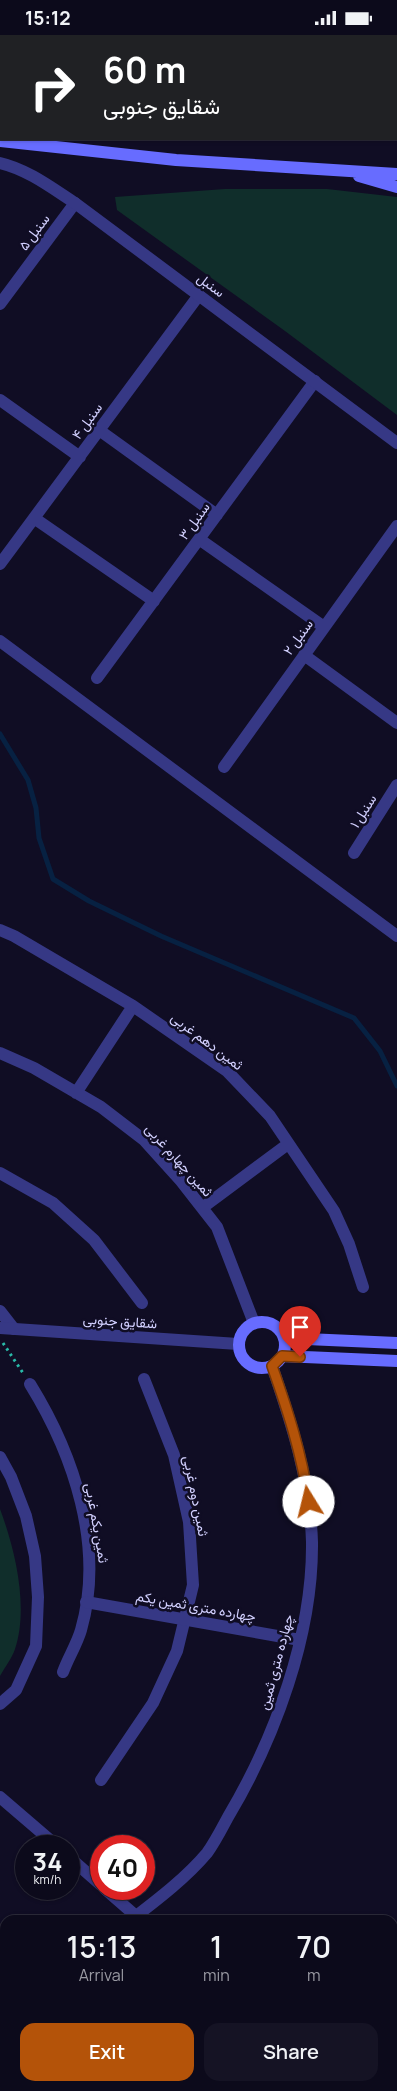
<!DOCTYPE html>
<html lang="en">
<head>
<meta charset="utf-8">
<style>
	:root { --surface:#0c0a1b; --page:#151324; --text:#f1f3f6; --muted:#9a9aa3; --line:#2c2b3a; --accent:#b45309 }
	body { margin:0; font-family:Manrope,Vazirmatn,sans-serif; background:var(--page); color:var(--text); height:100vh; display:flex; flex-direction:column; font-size:19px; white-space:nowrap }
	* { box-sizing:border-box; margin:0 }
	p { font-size:16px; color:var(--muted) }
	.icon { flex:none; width:28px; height:28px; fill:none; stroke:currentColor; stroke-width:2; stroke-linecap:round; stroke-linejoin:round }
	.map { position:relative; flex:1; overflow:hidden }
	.panel { position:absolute; left:0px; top:1880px; width:398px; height:176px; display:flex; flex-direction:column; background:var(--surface); border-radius:15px 15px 0 0; box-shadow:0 1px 4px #0004,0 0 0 1px var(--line) }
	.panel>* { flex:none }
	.hud { position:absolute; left:0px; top:0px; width:398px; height:105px; box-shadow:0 1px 4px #0004,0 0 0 1px var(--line); background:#202124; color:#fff; overflow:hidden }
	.speed { position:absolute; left:15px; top:1800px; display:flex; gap:10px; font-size:25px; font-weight:700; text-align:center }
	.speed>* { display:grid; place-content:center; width:65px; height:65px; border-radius:50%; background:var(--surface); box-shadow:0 1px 4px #0004,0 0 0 1px var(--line); line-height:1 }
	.speed small { font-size:12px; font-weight:400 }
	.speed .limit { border:8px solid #d22; background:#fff; color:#111 }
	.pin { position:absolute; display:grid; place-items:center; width:42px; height:42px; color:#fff; margin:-51px -21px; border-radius:50% 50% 50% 0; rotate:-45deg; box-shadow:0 0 5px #0007 }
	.pin .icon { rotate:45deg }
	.me { position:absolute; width:55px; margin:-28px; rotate:351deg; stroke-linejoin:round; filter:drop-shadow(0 0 4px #0008) }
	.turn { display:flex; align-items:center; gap:18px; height:105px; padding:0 20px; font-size:22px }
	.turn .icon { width:65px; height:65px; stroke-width:2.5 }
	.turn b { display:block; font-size:35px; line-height:42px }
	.eta { display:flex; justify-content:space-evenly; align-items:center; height:85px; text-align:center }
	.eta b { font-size:30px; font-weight:600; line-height:35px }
	.cta { display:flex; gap:10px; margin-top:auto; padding:10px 20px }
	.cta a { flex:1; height:58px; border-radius:15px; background:var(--accent); color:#fff; font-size:20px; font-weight:600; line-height:58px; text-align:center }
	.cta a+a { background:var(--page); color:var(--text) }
	.status { display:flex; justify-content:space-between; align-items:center; height:35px; padding:0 25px; background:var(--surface); direction:ltr }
	.status svg { height:14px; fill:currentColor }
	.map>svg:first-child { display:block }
	.green { fill:#102e2b }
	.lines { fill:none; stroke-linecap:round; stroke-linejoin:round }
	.stream { stroke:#072142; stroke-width:5 }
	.path { stroke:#29baa8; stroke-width:3; stroke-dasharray:2.5 4; stroke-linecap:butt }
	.minor { stroke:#363885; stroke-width:12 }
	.tertiary { stroke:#363885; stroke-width:12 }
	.secondary { stroke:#676cff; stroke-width:12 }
	.route-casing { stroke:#753606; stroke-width:12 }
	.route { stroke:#b45309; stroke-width:9 }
	.labels { text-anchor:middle; stroke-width:5; stroke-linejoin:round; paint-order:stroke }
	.street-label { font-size:14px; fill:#d2d0ff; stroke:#100d24 }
</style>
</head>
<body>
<div class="status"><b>15:12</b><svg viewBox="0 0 49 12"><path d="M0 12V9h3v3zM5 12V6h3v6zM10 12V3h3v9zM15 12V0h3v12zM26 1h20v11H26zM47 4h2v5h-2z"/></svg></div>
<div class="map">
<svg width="397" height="2056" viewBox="0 0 397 2056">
	<rect width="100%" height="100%" fill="#100d24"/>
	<!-- green -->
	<path class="green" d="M 225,154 L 327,154 L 397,162 L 397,380 L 285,296 L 117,175 L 115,162 Z
		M 0,1474 C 15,1514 29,1572 15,1614 C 12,1623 5,1632 0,1641 Z"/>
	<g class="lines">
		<!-- stream -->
		<path class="stream" d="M 0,699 L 28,745 L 36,773 L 39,803 L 53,844 L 89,866 L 161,901 L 354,983 L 380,1016 L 397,1051"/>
		<!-- path -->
		<path class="path" d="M 3,1308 L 23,1338"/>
		<!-- minor -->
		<path class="minor" d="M 0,269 L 75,168
			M 0,365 L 80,422
			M 99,395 L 217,480
			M 34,483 L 154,566
			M 199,504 L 324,592
			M 0,529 L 199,260
			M 0,606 L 397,901
			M 304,620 L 397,688
			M 97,643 L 315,346
			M 224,732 L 397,491
			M 354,818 L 397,750
			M 0,895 L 14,901 L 133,971 L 227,1036 L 270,1081 L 334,1176 L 349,1209 L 363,1252
			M 0,1018 L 34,1033 L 101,1072 L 144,1105 L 181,1146 L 217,1192 L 254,1288
			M 76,1058 L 133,971
			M 0,1138 L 53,1168 L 94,1205 L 142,1268
			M 202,1173 L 288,1109
			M 0,1276 L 14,1294
			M 30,1349 C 74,1420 105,1512 81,1595 C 77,1609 68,1623 63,1637
			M 101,1745 L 153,1668 L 177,1616 L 193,1550 L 189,1487 L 174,1420 L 144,1344"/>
		<!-- tertiary -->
		<path class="tertiary" d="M 0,128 C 27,134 52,153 75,168 L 397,408
			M 0,1293 L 238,1309
			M 0,1422 L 11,1442 L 26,1481 L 35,1521 L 38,1562 L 36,1611 L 16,1655 L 0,1669
			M 86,1567 L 300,1605
			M 0,1762 L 57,1811
			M 69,1822 L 101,1850
			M 105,1854 L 136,1881
			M 131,1885 C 157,1865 186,1843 207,1818 C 215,1807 222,1793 228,1782 C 275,1703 313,1600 312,1507 C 310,1445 292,1389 272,1331
			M 0,1971 L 5,1968"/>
		<!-- secondary -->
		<path class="secondary" d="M 0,4 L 1,4
			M 396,42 L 397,42
			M 396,52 L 397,52
			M 0,106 L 176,125 L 397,139
			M 359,141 L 397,152
			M239 1310a23 23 0 1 1 46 0a23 23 0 1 1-46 0Z
			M 284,1303 L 397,1308
			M 282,1321 L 397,1326"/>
	</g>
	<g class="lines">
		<!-- route casing -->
		<g class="route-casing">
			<path id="route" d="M 300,1322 L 282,1321 L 272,1331 C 289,1379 301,1417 309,1467"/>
		</g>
		<!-- route -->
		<use href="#route" class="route"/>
	</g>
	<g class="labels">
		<!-- street labels -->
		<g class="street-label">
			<text transform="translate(34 197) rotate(-53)" y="5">سنبل ۵</text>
			<text transform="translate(211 250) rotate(37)" y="5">سنبل</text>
			<text transform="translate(87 386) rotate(-54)" y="5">سنبل ۴</text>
			<text transform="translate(194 486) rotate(-54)" y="5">سنبل ۳</text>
			<text transform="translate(298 602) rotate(-54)" y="5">سنبل ۲</text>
			<text transform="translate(363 776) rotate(-58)" y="5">سنبل ۱</text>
			<text transform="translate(207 1006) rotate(37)" y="5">ثمین دهم غربی</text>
			<text transform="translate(179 1125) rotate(48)" y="5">ثمین چهارم غربی</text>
			<text transform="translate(120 1286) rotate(4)" y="5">شقایق جنوبی</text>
			<text transform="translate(196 1461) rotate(79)" y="5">ثمین دوم غربی</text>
			<text transform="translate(97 1488) rotate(80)" y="5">ثمین یکم غربی</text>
			<text transform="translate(196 1571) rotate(10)" y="5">چهارده متری ثمین یکم</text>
			<text transform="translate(276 1627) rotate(-75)" y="5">چهارده متری ثمین</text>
		</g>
	</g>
</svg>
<div class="speed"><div>34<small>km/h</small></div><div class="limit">40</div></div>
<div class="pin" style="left:300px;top:1322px;background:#d93025"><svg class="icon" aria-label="arrive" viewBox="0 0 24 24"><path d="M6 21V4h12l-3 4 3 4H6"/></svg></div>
<svg class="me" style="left:309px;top:1467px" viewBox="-20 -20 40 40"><circle r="19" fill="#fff"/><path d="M0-13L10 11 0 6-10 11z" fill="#b45309"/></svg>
<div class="hud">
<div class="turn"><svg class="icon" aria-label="right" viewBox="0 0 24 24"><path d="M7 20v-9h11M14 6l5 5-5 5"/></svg><div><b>60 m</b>شقایق جنوبی</div></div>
</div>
<section class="panel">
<div class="eta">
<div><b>15:13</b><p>Arrival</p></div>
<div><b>1</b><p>min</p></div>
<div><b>70</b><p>m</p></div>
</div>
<div class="cta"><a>Exit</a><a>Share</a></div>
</section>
</div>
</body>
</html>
